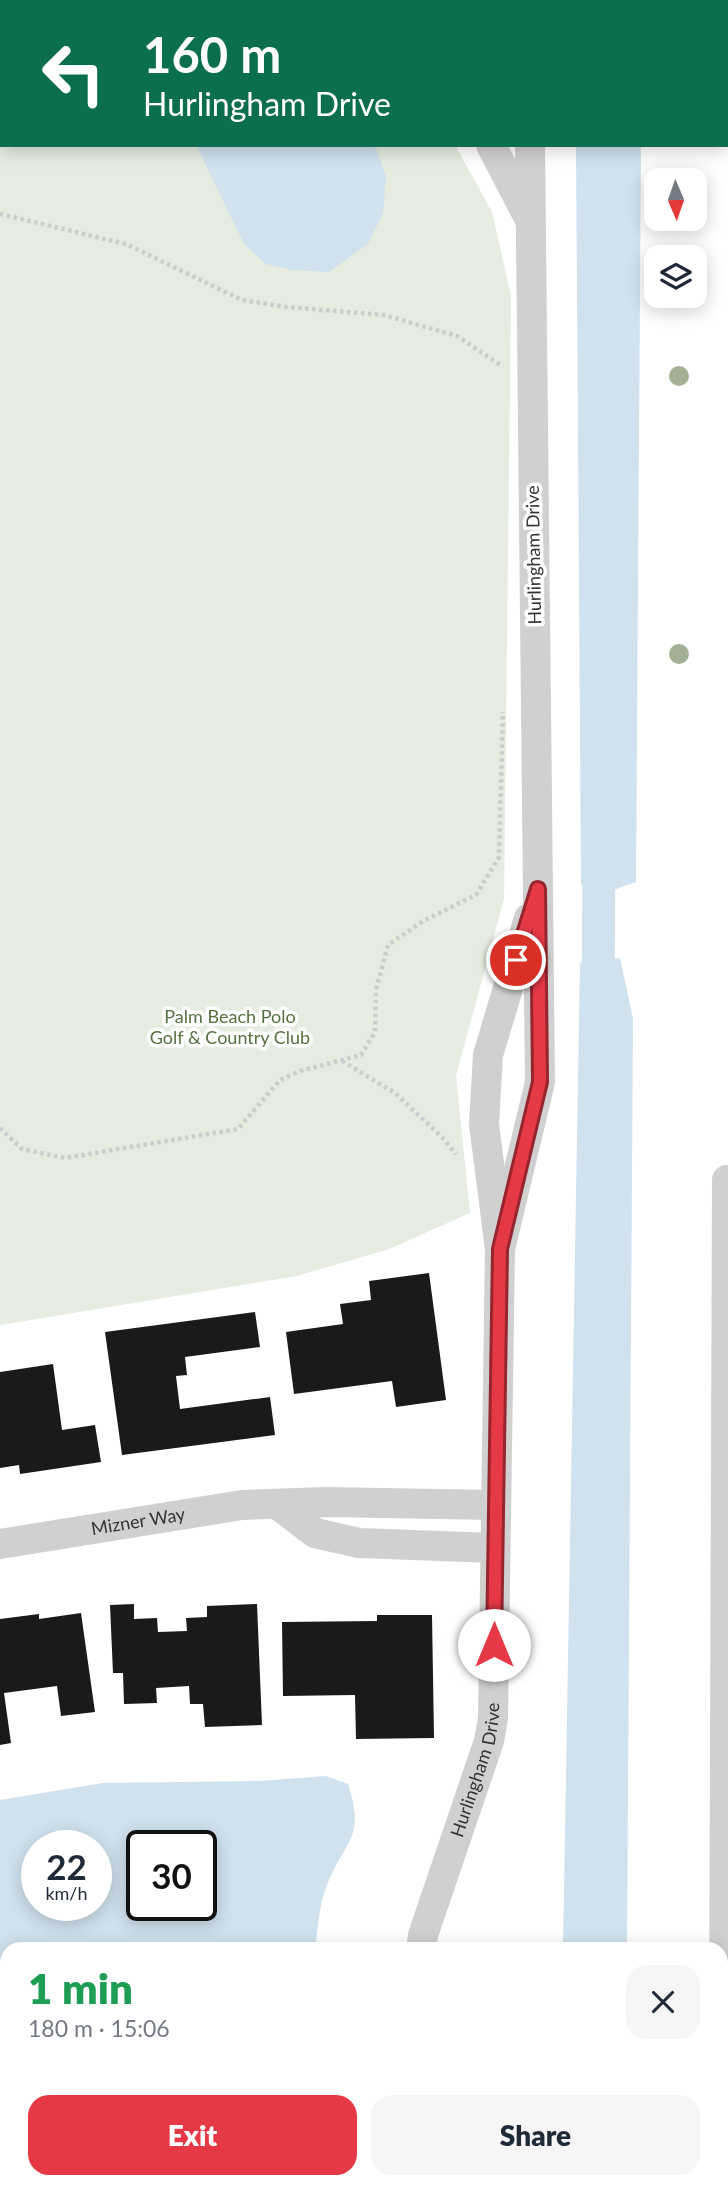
<!DOCTYPE html>
<html lang="en">
<head>
<meta charset="utf-8">
<style>
	:root { --surface:#fff; --page:#f6f6f7; --text:#1f2937; --muted:#747a83; --accent:#e63946 }
	body { margin:0; font-family:Lato,sans-serif; background:var(--page); color:var(--text); height:100vh; display:flex; flex-direction:column; font-size:26px; white-space:nowrap }
	* { box-sizing:border-box; margin:0 }
	p { font-size:23px; color:var(--muted) }
	.icon { flex:none; width:38px; height:38px; fill:none; stroke:currentColor; stroke-width:2; stroke-linecap:round; stroke-linejoin:round }
	.map { position:relative; flex:1; overflow:hidden }
	.panel { position:absolute; left:0px; top:1942px; width:728px; height:247px; display:flex; flex-direction:column; background:var(--surface); border-radius:21px 21px 0 0; box-shadow:0 4px 18px #0003 }
	.panel>* { flex:none }
	.hud { position:absolute; left:0px; top:0px; width:728px; height:147px; box-shadow:0 4px 18px #0003; background:#0b6e4f; color:#fff; overflow:hidden }
	.needle { width:46px; rotate:178deg }
	.controls { position:absolute; left:644px; top:168px; display:grid; gap:14px }
	.controls a { display:grid; place-items:center; width:63px; height:63px; border-radius:14px; background:var(--surface); box-shadow:0 4px 18px #0003; font-size:35px }
	.speed { position:absolute; left:21px; top:1830px; display:flex; gap:14px; font-size:35px; font-weight:700; text-align:center }
	.speed>* { display:grid; place-content:center; width:91px; height:91px; border-radius:50%; background:var(--surface); box-shadow:0 4px 18px #0003; line-height:1 }
	.speed small { font-size:18px; font-weight:400 }
	.speed .limit { border:4px solid #111; border-radius:10px; background:#fff; color:#111 }
	.pin { position:absolute; display:grid; place-items:center; width:60px; height:60px; color:#fff; margin:-30px; border:4px solid #fff; border-radius:50%; box-shadow:0 2px 7px #0007 }
	.me { position:absolute; width:77px; margin:-38px; rotate:0deg; stroke-linejoin:round; filter:drop-shadow(0 0 5px #0008) }
	.turn { display:flex; align-items:center; gap:24px; height:147px; padding:0 28px; font-size:32px }
	.turn .icon { width:91px; height:91px; stroke-width:2.5 }
	.turn b { display:block; font-size:49px; line-height:60px }
	.round { display:grid; place-items:center; flex:none; width:74px; height:74px; border-radius:21px; background:var(--page) }
	.head { display:flex; align-items:center; justify-content:space-between; height:119px; padding:0 28px }
	h1 { font-size:42px; font-weight:800; line-height:52px; color:#1e9e55 }
	.button { display:flex; gap:14px; margin-top:auto; padding:14px 28px }
	.button a { flex:1; height:80px; border-radius:21px; background:var(--accent); color:#fff; font-size:28px; font-weight:800; line-height:80px; text-align:center }
	.button a+a { background:var(--page); color:var(--text) }
	.map>svg:first-child { display:block }
	.green { fill:#e6ecdf }
	.water { fill:#cfe2ee; fill-rule:evenodd }
	.lines { fill:none; stroke-linecap:round; stroke-linejoin:round }
	.canal { stroke:#cfe2ee; stroke-width:33 }
	.building { fill:#1a1a1a }
	.path { stroke:#cdcdcd; stroke-width:4.5; stroke-dasharray:3.5 3.5; stroke-linecap:butt }
	.street { stroke:#d0d0d0; stroke-width:30 }
	.tree { fill:#a2b095 }
	.route-casing { stroke:#96252e; stroke-width:18 }
	.route { stroke:#e63946; stroke-width:12 }
	.labels { text-anchor:middle; stroke-width:7; stroke-linejoin:round; paint-order:stroke }
	.street-label { font-size:18px; fill:#333; stroke:#fff }
	.park-label { font-size:18px; fill:#56703f; stroke:#fff }
</style>
</head>
<body>
<div class="map">
<svg width="728" height="2189" viewBox="0 0 728 2189">
	<rect width="100%" height="100%" fill="#fff"/>
	<!-- green -->
	<path class="green" d="M 0,0 L 312,0 L 314,2 L 2,2 L 2,145 L 455,145 L 492,212 L 511,296 L 504,899 L 456,1076 L 470,1213 L 389,1249 L 297,1276 L 0,1325 Z"/>
	<!-- water -->
	<path class="water" d="M 196,145 L 375,145 L 386,176 L 383,213 L 368,244 L 329,272 L 291,270 L 266,264 L 244,244 Z
		M 576,145 L 641,145 L 636,882 L 599,895 L 581,884 Z
		M 620,958 L 633,1018 L 627,1949 L 563,1949 L 580,963 Z
		M 326,1776 L 348,1784 C 366,1839 345,1839 327,1885 C 319,1904 318,1929 315,1949 L 7,1950 L 7,2165 L 0,2152 L 0,1800 L 103,1783 L 259,1781 ZM 96,1846 L 96,1906 L 37,1906 L 37,1846 ZM 201,1846 L 201,1906 L 142,1906 L 142,1846 Z
		M 18,2182 L 84,2182 L 68,2189 L 23,2189 Z"/>
	<g class="lines">
		<!-- canal -->
		<path class="canal" d="M 598,1006 L 599,849"/>
	</g>
	<!-- building -->
	<path class="building" d="M 429,1273 L 446,1400 L 396,1407 L 392,1381 L 294,1394 L 286,1332 L 343,1324 L 340,1304 L 371,1300 L 369,1281 Z
		M 255,1312 L 260,1347 L 185,1357 L 187,1375 L 176,1376 L 180,1409 L 270,1397 L 275,1435 L 122,1455 L 105,1332 Z
		M 53,1364 L 62,1430 L 95,1425 L 101,1462 L 20,1474 L 19,1465 L 0,1468 L 0,1372 Z
		M 134,1604 L 134,1619 L 157,1618 L 158,1632 L 187,1631 L 186,1618 L 207,1617 L 207,1606 L 257,1604 L 262,1725 L 205,1727 L 203,1704 L 190,1704 L 189,1686 L 156,1688 L 157,1703 L 124,1704 L 123,1673 L 113,1673 L 110,1605 Z
		M 81,1613 L 95,1712 L 61,1716 L 57,1686 L 4,1693 L 11,1743 L 0,1745 L 0,1619 L 39,1614 L 39,1619 Z
		M 377,1615 L 432,1615 L 434,1738 L 356,1739 L 355,1695 L 283,1696 L 282,1622 L 377,1621 Z"/>
	<g class="lines">
		<!-- path -->
		<path class="path" d="M 0,214 L 126,244 L 242,300 L 287,307 L 384,315 L 457,336 L 502,366
			M 342,1061 L 395,1093 L 442,1137 L 456,1154
			M 0,1128 L 22,1149 L 65,1158 L 238,1129 L 280,1080 L 300,1071 L 361,1055 L 375,1032 L 376,990 L 388,945 L 423,921 L 476,895 L 499,857 L 503,712"/>
		<!-- street -->
		<g class="street">
			<path d="M 518,0 L 518,2"/>
			<path d="M 495,2 L 495,0"/>
			<path d="M 491,145 L 529,218"/>
			<path d="M 727,1180 L 724,2033 L 728,2058"/>
			<path d="M 500,1249 L 540,1082 L 530,145"/>
			<path d="M 277,1504 L 315,1533 L 359,1543 L 494,1548"/>
			<path id="s1" d="M 0,1544 L 242,1505 L 326,1502 L 495,1505"/>
			<path id="s2" d="M 421,1950 L 423,1935 L 489,1741 L 493,1718 L 500,1249 L 484,1124 L 488,1055 L 529,918"/>
			<path d="M 721,2160 L 728,2159"/>
			<path d="M 410,2189 L 431,2182"/>
		</g>
	</g>
	<!-- trees -->
	<g class="tree">
		<circle cx="679" cy="376" r="10"/>
		<circle cx="679" cy="654" r="10"/>
	</g>
	<g class="lines">
		<!-- route casing -->
		<g class="route-casing">
			<path id="route" d="M 494,1645 L 500,1249 L 540,1082 L 538,889 L 516,960"/>
		</g>
		<!-- route -->
		<use href="#route" class="route"/>
	</g>
	<g class="labels">
		<!-- street labels -->
		<g class="street-label">
			<text transform="translate(534 555) rotate(-91)" y="6">Hurlingham Drive</text>
			<text dy="6" stroke="none"><textPath href="#s1" startOffset="140">Mizner Way</textPath></text>
			<text dy="6" stroke="none"><textPath href="#s2" startOffset="189">Hurlingham Drive</textPath></text>
		</g>
		<!-- park labels -->
		<g class="park-label">
			<text x="230" y="1023">Palm Beach Polo<tspan x="230" dy="21">Golf &amp; Country Club</tspan></text>
		</g>
	</g>
</svg>
<div class="controls">
<a><svg class="needle" viewBox="-14 -14 28 28"><path d="M0-13l5 13h-10z" fill="#e53935"/><path d="M0 13l5-13h-10z" fill="#747a83"/></svg></a>
<a><svg class="icon" aria-label="layers" viewBox="0 0 24 24"><path d="M12 4l9 5-9 5-9-5zM3 14l9 5 9-5"/></svg></a>
</div>
<div class="speed"><div>22<small>km/h</small></div><div class="limit">30</div></div>
<div class="pin" style="left:516px;top:960px;background:#d93025"><svg class="icon" aria-label="arrive" viewBox="0 0 24 24"><path d="M6 21V4h12l-3 4 3 4H6"/></svg></div>
<svg class="me" style="left:494px;top:1645px" viewBox="-20 -20 40 40"><circle r="19" fill="#fff"/><path d="M0-13L10 11 0 6-10 11z" fill="#e63946"/></svg>
<div class="hud">
<div class="turn"><svg class="icon" aria-label="left" viewBox="0 0 24 24"><path d="M17 20v-9H6M10 6l-5 5 5 5"/></svg><div><b>160 m</b>Hurlingham Drive</div></div>
</div>
<section class="panel">
<div class="head"><div><h1>1 min</h1><p>180 m · 15:06</p></div><a class="round"><svg class="icon" aria-label="close" viewBox="0 0 24 24"><path d="M6 6l12 12M18 6L6 18"/></svg></a></div>
<div class="button"><a>Exit</a><a>Share</a></div>
</section>
</div>
</body>
</html>
